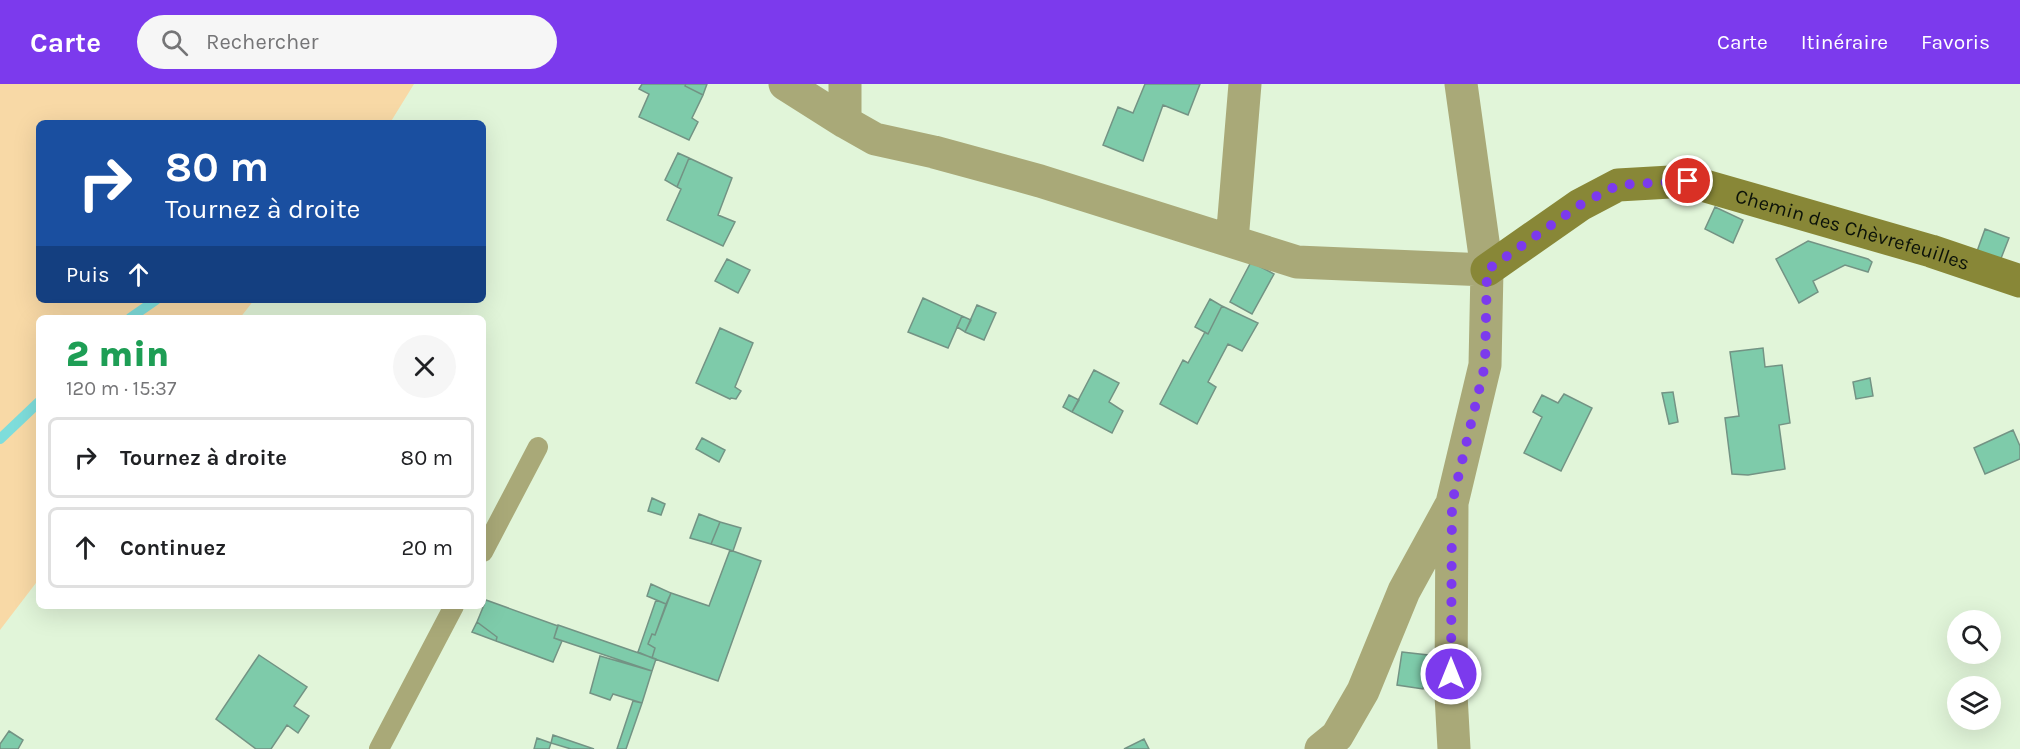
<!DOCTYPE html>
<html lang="fr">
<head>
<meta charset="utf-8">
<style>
	:root { --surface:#fff; --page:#f6f6f6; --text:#202124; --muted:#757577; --line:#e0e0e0; --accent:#7c3aed }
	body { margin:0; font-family:Karla,sans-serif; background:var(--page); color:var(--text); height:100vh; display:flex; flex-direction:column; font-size:22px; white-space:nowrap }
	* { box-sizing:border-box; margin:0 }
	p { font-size:20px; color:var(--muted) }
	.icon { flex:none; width:33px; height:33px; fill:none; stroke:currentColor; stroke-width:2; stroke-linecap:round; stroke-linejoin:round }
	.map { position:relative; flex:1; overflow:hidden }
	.side { position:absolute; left:36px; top:231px; width:450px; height:294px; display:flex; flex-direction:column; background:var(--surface); border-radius:9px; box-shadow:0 6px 24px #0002 }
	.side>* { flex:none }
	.hud { position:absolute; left:36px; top:36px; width:450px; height:183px; border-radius:9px; box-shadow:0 6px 24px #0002; background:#1a4fa0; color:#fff; overflow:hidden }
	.controls { position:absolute; left:1947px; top:526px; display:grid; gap:12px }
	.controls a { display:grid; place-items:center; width:54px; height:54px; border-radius:50%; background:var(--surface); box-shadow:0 6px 24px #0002; font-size:30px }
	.pin { position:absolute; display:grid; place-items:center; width:51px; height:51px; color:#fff; margin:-26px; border:3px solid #fff; border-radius:50%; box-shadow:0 2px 6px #0007 }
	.me { position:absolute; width:66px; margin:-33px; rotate:0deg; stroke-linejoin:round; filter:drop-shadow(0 0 4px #0008) }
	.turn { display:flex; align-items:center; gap:21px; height:126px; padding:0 30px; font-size:27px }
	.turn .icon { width:78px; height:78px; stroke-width:2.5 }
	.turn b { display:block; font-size:42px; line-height:51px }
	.then { display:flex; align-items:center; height:57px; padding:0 30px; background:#0003; gap:12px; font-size:22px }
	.round { display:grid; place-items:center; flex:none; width:63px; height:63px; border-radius:32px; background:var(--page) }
	.head { display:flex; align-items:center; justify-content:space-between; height:102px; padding:0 30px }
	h1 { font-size:36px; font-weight:800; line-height:45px; color:#1e9e55 }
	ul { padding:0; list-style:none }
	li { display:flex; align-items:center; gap:18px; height:81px; margin:0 12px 9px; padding:0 18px; border:3px solid var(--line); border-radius:9px }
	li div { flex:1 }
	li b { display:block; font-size:22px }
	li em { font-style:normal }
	header { display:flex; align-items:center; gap:36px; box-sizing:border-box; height:84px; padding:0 30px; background:var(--accent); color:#fff }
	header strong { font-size:28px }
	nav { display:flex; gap:33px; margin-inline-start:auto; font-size:21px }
	.search { width:420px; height:54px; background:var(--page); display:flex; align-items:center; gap:15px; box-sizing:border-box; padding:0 21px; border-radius:33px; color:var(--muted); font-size:22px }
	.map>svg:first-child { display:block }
	.green { fill:#f8d9a6 }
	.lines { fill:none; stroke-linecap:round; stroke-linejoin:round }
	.stream { stroke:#7edddb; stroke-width:10 }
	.building { fill:#7ecbaa; stroke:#739384; stroke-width:1.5 }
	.lane { stroke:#a9a978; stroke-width:20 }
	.street { stroke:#a9a978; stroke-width:33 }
	.secondary { stroke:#888737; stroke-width:33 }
	.route { stroke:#7c3aed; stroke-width:10; stroke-dasharray:0 18 }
	.labels { text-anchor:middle; stroke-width:4.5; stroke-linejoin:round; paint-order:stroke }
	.street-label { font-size:20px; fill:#0b1209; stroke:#fff }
</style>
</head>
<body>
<header>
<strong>Carte</strong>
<div class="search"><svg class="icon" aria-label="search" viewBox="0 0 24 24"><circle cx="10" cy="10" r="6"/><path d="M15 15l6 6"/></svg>Rechercher</div>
<nav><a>Carte</a><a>Itinéraire</a><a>Favoris</a></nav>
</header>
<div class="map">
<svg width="2020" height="665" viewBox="0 0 2020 665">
	<rect width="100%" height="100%" fill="#e1f5d9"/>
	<!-- green -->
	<path class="green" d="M 0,0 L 414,0 L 390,39 L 39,39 L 39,216 L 254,216 L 240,234 L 39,234 L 39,495 L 0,546 Z"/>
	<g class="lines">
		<!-- stream -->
		<path class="stream" d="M 130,234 L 156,216
			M 0,355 L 39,318"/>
	</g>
	<!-- building -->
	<path class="building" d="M 642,0 L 686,0 L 685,2 L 703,11 L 692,34 L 698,38 L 689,56 L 639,33 L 649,10 L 639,5 Z
		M 686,0 L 707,0 L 703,11 L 685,2 Z
		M 1145,0 L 1200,0 L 1188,31 L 1163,21 L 1143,77 L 1103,61 L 1118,23 L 1133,29 Z
		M 678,69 L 689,74 L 677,103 L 665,96 Z
		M 689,74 L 732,94 L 718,131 L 735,138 L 723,162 L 667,136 L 681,105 L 677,103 Z
		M 1715,123 L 1743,136 L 1733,159 L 1705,145 Z
		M 1985,145 L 2009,154 L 1998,182 L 1975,173 Z
		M 1808,157 L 1868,175 L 1872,178 L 1868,188 L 1845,181 L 1813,197 L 1818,208 L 1799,219 L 1776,175 Z
		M 727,175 L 750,186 L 738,209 L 715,197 Z
		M 1251,178 L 1274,190 L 1252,230 L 1230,218 Z
		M 923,214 L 962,232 L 948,264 L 908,248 Z
		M 1210,215 L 1222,222 L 1208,250 L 1195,243 Z
		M 977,221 L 996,229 L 984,256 L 965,248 Z
		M 1222,222 L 1258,239 L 1242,267 L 1228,260 L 1208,298 L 1216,303 L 1197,340 L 1160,320 L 1183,276 L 1188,279 L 1205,248 L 1208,250 Z
		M 962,232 L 971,236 L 965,248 L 957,243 Z
		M 720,244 L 753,259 L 735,303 L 741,307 L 736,315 L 731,314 L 730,315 L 696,299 Z
		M 1763,264 L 1765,283 L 1782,281 L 1790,339 L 1779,341 L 1785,385 L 1748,391 L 1732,390 L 1725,334 L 1739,332 L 1730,268 Z
		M 1094,286 L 1119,299 L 1109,318 L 1123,327 L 1112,349 L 1072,328 Z
		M 1870,294 L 1873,312 L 1856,315 L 1853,298 Z
		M 1673,308 L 1678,338 L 1669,340 L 1662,309 Z
		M 1564,310 L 1592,324 L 1561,387 L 1524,369 L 1542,333 L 1533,328 L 1542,311 L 1558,319 Z
		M 1069,311 L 1079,316 L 1072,328 L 1063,323 Z
		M 2013,346 L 2020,362 L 2020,375 L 1985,390 L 1974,364 Z
		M 702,354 L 725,366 L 719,378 L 696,365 Z
		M 652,414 L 665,420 L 661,431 L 648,427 Z
		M 699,430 L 720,438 L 711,460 L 690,454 Z
		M 720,438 L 741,444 L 733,467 L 711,460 Z
		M 730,466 L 761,477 L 718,597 L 652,574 L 655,564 L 648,560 L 652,550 L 655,551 L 671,509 L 709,522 Z
		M 651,500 L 671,509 L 666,520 L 647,512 Z
		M 486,516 L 558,542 L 554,554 L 562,557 L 553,578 L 496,557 L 497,553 L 477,538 Z
		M 656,516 L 666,520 L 655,551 L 652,550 L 648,560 L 655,564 L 652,574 L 638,568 Z
		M 477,538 L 497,553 L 496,557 L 472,548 Z
		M 558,541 L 656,575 L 652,587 L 554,554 Z
		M 1402,568 L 1428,571 L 1423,605 L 1397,601 Z
		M 259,571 L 307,603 L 294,622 L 309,632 L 298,649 L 287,641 L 271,665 L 256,665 L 216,635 Z
		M 600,572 L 652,587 L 642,619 L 613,610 L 610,616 L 590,609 Z
		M 633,617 L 642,619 L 626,665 L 617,665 Z
		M 9,647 L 23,656 L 18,665 L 0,665 L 0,660 Z
		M 553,651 L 594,665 L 571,665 L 551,659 Z
		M 537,654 L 551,659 L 549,665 L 534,665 Z
		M 1144,655 L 1149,665 L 1124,665 Z"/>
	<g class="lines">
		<!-- lane -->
		<path class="lane" d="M 483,468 L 538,363
			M 379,665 L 454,522"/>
		<!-- street -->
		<path class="street" d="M 785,0 L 845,38 L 875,55 L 934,68 L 1040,97 L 1297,178 L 1487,186
			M 845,38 L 845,0
			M 1232,157 L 1245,0
			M 1321,665 L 1337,652 L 1363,607 L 1404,507 L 1450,423
			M 1454,665 L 1451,611 L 1452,419 L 1485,281 L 1487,186 L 1461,0"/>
		<!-- secondary -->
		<path class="secondary" id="s1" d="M 1487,186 L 1580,121 L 1618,101 L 1688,97 L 1931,167 L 2020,197"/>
	</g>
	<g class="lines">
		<!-- route -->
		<path class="route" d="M 1451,590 L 1452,419 L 1485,281 L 1487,186 L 1580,121 L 1618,101 L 1688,97"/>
	</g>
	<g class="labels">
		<!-- street labels -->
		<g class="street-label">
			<text dy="7" stroke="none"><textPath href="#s1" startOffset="398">Chemin des Chèvrefeuilles</textPath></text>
		</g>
	</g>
</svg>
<div class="controls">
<a><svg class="icon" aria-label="search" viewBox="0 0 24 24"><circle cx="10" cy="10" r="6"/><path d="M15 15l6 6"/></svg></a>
<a><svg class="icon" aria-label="layers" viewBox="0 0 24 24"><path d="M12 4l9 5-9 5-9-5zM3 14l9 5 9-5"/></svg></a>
</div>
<div class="pin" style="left:1688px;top:97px;background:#d93025"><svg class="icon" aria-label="arrive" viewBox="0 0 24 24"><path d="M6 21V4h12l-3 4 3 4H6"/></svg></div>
<svg class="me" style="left:1451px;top:590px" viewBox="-20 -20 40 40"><circle r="17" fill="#7c3aed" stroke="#fff" stroke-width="3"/><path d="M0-11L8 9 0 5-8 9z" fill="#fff"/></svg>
<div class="hud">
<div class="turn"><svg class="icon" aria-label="right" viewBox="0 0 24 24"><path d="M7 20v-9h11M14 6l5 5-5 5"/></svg><div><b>80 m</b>Tournez à droite</div></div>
<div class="then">Puis<svg class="icon" aria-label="ahead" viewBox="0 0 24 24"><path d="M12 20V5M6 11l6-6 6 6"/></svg></div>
</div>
<section class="side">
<div class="head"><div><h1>2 min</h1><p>120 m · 15:37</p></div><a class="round"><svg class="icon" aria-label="close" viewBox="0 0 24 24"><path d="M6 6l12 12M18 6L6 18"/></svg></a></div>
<ul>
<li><svg class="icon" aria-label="right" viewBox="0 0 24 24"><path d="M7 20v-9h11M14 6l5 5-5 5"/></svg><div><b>Tournez à droite</b></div><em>80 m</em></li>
<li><svg class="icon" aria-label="ahead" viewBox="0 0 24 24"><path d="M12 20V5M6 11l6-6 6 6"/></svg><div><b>Continuez</b></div><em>20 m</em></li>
</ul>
</section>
</div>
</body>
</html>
